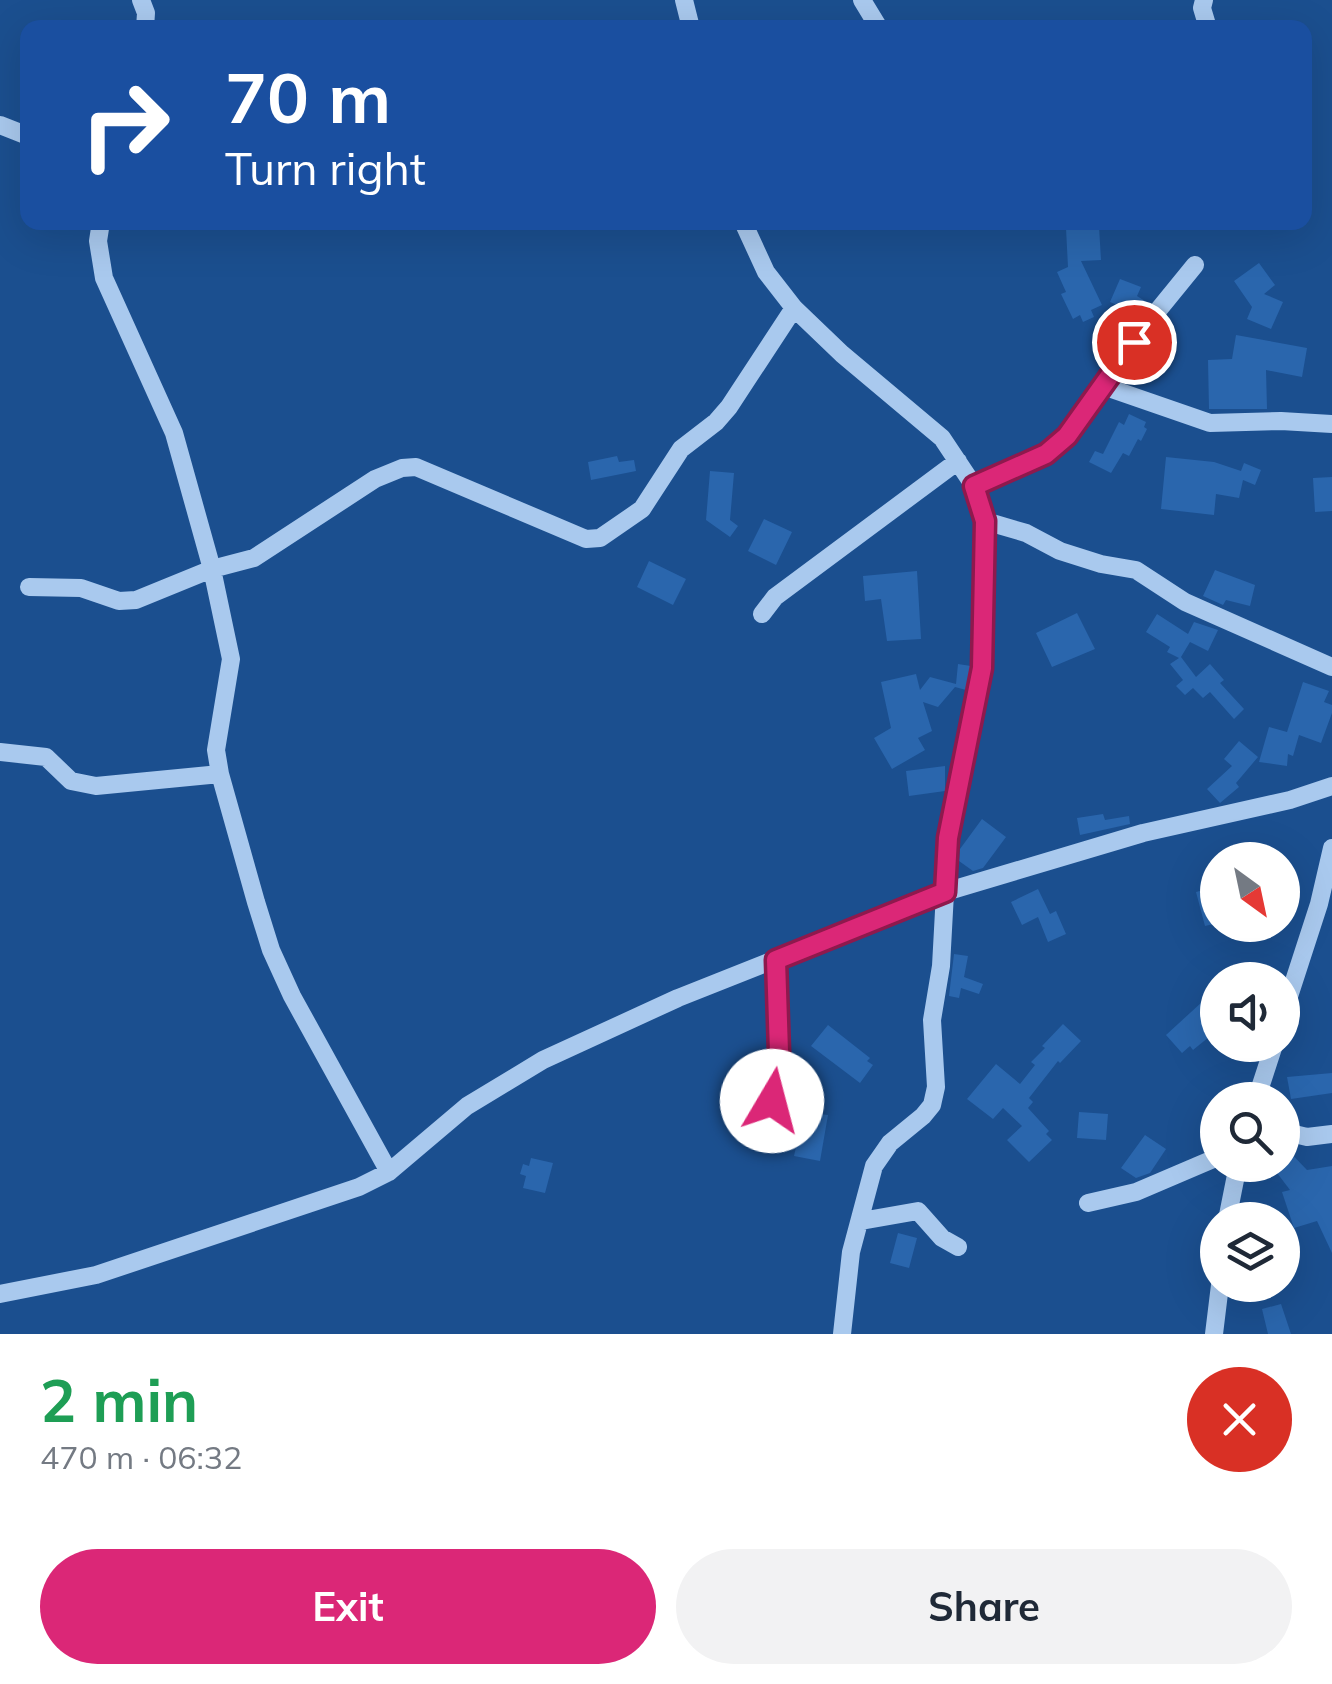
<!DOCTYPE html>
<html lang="en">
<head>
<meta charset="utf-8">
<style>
	:root { --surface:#fff; --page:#f2f2f3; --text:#1f2937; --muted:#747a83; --accent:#db2777 }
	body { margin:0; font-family:Mulish,sans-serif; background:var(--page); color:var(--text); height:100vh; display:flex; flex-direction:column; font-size:38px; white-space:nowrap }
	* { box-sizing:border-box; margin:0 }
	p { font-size:32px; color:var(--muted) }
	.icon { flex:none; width:55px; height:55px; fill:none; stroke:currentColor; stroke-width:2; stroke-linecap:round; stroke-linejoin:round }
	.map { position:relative; height:1334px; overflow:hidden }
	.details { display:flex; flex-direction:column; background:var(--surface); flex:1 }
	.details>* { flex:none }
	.hud { position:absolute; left:20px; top:20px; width:1292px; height:210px; border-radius:20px; box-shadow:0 10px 40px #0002; background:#1a4fa0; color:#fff; overflow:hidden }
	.needle { width:65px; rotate:147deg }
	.fabs { position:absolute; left:1200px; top:842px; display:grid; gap:20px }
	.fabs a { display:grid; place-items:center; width:100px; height:100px; border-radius:50%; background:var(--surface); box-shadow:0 10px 40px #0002; font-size:50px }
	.pin { position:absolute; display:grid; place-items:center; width:85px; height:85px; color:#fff; margin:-42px; border:5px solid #fff; border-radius:50%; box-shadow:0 2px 10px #0007 }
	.me { position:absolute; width:110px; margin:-55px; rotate:8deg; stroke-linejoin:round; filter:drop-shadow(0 0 8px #0008) }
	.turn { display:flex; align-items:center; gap:35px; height:210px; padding:0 40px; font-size:45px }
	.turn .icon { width:130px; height:130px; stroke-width:2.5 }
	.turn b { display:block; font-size:70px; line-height:85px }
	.round { display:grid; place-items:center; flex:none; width:105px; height:105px; border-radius:52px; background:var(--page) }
	.head { display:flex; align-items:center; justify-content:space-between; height:170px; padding:0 40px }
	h1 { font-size:60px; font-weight:700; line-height:75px; color:#1e9e55 }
	.primary-button { display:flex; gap:20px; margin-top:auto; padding:20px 40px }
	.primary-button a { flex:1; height:115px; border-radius:60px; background:var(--accent); color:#fff; font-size:40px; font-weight:700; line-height:115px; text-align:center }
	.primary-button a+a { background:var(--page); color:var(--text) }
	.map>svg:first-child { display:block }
	.building { fill:#2a66ad }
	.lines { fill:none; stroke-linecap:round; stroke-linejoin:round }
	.minor { stroke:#a9c9ee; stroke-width:18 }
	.route-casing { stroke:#8e194d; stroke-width:25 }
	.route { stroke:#db2777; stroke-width:18 }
</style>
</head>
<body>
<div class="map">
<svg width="1332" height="1334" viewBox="0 0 1332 1334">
	<rect width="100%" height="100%" fill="#1b4f8f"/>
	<!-- building -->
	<path class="building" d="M 1099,226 L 1101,260 L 1081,261 L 1102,305 L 1091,310 L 1094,317 L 1083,322 L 1080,315 L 1073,319 L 1061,294 L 1066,292 L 1057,272 L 1068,267 L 1066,228 Z
		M 1259,263 L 1275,285 L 1264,294 L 1283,302 L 1271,329 L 1247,319 L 1252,307 L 1234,281 Z
		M 1120,279 L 1141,287 L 1137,296 L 1148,303 L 1139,314 L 1110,302 Z
		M 1236,335 L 1307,348 L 1302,377 L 1266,370 L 1267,409 L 1209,409 L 1208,360 L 1232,359 Z
		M 1129,414 L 1146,422 L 1144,427 L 1147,429 L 1141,441 L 1138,439 L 1129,456 L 1123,453 L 1111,473 L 1089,462 L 1095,451 L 1103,454 L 1119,422 L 1124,425 Z
		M 617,456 L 619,462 L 634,460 L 636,471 L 591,480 L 588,462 Z
		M 1166,457 L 1214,462 L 1241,471 L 1244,463 L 1261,470 L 1255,485 L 1243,480 L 1239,498 L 1216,494 L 1214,515 L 1161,509 Z
		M 710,471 L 734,473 L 730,520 L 738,526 L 730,537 L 706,520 Z
		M 1332,477 L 1332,511 L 1315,512 L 1313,478 Z
		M 764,519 L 792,532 L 776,565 L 748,551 Z
		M 649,561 L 686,579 L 673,605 L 637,587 Z
		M 1215,570 L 1255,585 L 1250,606 L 1226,600 L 1223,605 L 1203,596 Z
		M 917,571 L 921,639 L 887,641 L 881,599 L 865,601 L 863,576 Z
		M 1077,613 L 1095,649 L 1052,667 L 1036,633 Z
		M 1157,614 L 1188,634 L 1194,622 L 1218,630 L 1208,651 L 1190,642 L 1181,657 L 1196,677 L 1210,664 L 1224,680 L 1220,683 L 1244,709 L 1234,719 L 1210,692 L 1203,698 L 1193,688 L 1185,695 L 1176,686 L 1183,680 L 1170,664 L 1179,658 L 1167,652 L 1170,647 L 1146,632 Z
		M 958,664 L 971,666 L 966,690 L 955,687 L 938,707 L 923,702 L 932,731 L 918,738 L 925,750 L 892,769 L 874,738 L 891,728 L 881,682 L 916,674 L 920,690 L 930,677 L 956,684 Z
		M 1303,682 L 1329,691 L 1324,702 L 1332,705 L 1332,713 L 1321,743 L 1299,735 L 1293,756 L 1288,754 L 1287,766 L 1259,762 L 1269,727 L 1287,732 Z
		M 1239,741 L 1258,757 L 1236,783 L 1239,787 L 1220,803 L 1207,789 L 1232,766 L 1224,759 Z
		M 945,766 L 945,791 L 909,796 L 906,771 Z
		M 1103,814 L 1105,820 L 1129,816 L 1130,824 L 1080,835 L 1077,818 Z
		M 982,819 L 1006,837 L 983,868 L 973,871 L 959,861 L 960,849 Z
		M 1218,886 L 1218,923 L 1205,926 L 1196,892 Z
		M 1038,889 L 1050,914 L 1056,911 L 1066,934 L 1048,942 L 1038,917 L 1022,925 L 1011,902 Z
		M 954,954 L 968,956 L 964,977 L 983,984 L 979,994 L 961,988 L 959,998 L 949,996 Z
		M 1202,1002 L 1217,1021 L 1205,1033 L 1209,1037 L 1193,1050 L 1190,1046 L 1182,1053 L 1166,1035 Z
		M 1063,1024 L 1081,1041 L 1060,1063 L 1058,1061 L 1029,1098 L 1033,1102 L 1028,1108 L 1049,1131 L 1046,1134 L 1052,1140 L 1029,1162 L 1007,1140 L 1022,1126 L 1003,1108 L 993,1119 L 967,1099 L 996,1064 L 1020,1084 L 1035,1065 L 1031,1062 L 1045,1048 L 1042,1046 Z
		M 828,1025 L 870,1058 L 867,1061 L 873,1065 L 860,1083 L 811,1046 Z
		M 1332,1073 L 1332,1093 L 1291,1099 L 1287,1077 Z
		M 793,1111 L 828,1115 L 820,1161 L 794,1156 L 796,1147 L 787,1146 Z
		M 1079,1112 L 1108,1114 L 1106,1140 L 1077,1138 Z
		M 1145,1135 L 1166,1149 L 1150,1173 L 1136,1178 L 1121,1168 Z
		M 1282,1144 L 1307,1170 L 1332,1166 L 1332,1253 L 1317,1221 L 1294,1228 L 1282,1192 L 1290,1190 L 1271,1165 L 1282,1165 Z
		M 531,1158 L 553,1163 L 545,1193 L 523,1188 L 526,1176 L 520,1174 L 523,1164 L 529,1166 Z
		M 898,1233 L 917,1238 L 909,1268 L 890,1263 Z
		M 1281,1304 L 1291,1334 L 1268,1334 L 1262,1309 Z"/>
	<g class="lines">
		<!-- minor -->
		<path class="minor" d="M 141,0 L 146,13 L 145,28
			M 684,0 L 691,28
			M 862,0 L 879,28
			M 1204,0 L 1202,8 L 1208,28
			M 0,125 L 28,136
			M 101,222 L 98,241 L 104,278 L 174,433 L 212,569 L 231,659 L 216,750 L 220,774 L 256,902 L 271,950 L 292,996 L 389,1172
			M 743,222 L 766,272 L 794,308 L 842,354 L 942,438 L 974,486 L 985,521 L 983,668 L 948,838 L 941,966 L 932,1020 L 936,1087 L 932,1105 L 923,1116 L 890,1143 L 874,1166 L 851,1252 L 842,1334
			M 1103,386 L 1210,423 L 1281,421 L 1332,424
			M 974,486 L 1045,454 L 1067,435 L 1151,319 L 1195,265
			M 985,521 L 1026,533 L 1060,551 L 1101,564 L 1136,570 L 1185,602 L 1332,667
			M 29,587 L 81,588 L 119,601 L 136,600 L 212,569 L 254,558 L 375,479 L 402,468 L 416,467 L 586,539 L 600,538 L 642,509 L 681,449 L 716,422 L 729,407 L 794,308
			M 762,614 L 775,597 L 958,461
			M 0,752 L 46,757 L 71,781 L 96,786 L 220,774
			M 1282,1018 L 1319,904 L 1332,848
			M 1256,1100 L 1274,1045
			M 772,1101 L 779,1053 L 775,960
			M 1282,1131 L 1307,1137 L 1332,1134
			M 1088,1203 L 1136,1192 L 1218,1157
			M 1227,1220 L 1238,1165
			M 861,1221 L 918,1211 L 942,1238 L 958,1247
			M 0,1294 L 96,1275 L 359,1187 L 389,1172 L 467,1106 L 543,1060 L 678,998 L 945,892 L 1143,833 L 1290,800 L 1332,786
			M 1214,1334 L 1220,1285"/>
	</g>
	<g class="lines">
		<!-- route casing -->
		<g class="route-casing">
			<path id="route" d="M 772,1101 L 779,1052 L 776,960 L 945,892 L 948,838 L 982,668 L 985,521 L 974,486 L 1046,454 L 1067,436 L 1134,342"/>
		</g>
		<!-- route -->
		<use href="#route" class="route"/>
	</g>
</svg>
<div class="fabs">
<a><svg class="needle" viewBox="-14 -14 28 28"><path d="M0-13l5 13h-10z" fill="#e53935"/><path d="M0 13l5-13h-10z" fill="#747a83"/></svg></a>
<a><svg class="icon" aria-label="sound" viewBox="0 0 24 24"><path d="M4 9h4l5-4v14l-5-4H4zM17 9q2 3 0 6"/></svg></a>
<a><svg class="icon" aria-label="search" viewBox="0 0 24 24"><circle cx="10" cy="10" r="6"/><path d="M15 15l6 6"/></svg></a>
<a><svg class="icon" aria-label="layers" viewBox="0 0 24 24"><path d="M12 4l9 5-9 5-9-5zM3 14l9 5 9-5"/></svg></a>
</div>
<div class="pin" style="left:1134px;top:342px;background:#d93025"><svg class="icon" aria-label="arrive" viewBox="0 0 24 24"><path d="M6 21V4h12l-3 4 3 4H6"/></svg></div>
<svg class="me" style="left:772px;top:1101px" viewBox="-20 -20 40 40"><circle r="19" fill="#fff"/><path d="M0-13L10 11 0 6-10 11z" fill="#db2777"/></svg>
<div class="hud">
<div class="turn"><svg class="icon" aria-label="right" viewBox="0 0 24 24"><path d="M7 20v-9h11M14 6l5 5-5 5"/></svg><div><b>70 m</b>Turn right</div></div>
</div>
</div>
<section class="details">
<div class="head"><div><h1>2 min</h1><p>470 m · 06:32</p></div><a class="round" style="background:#d93025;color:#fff"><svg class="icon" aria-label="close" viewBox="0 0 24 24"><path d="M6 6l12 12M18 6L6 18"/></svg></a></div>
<div class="primary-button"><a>Exit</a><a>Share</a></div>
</section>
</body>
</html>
